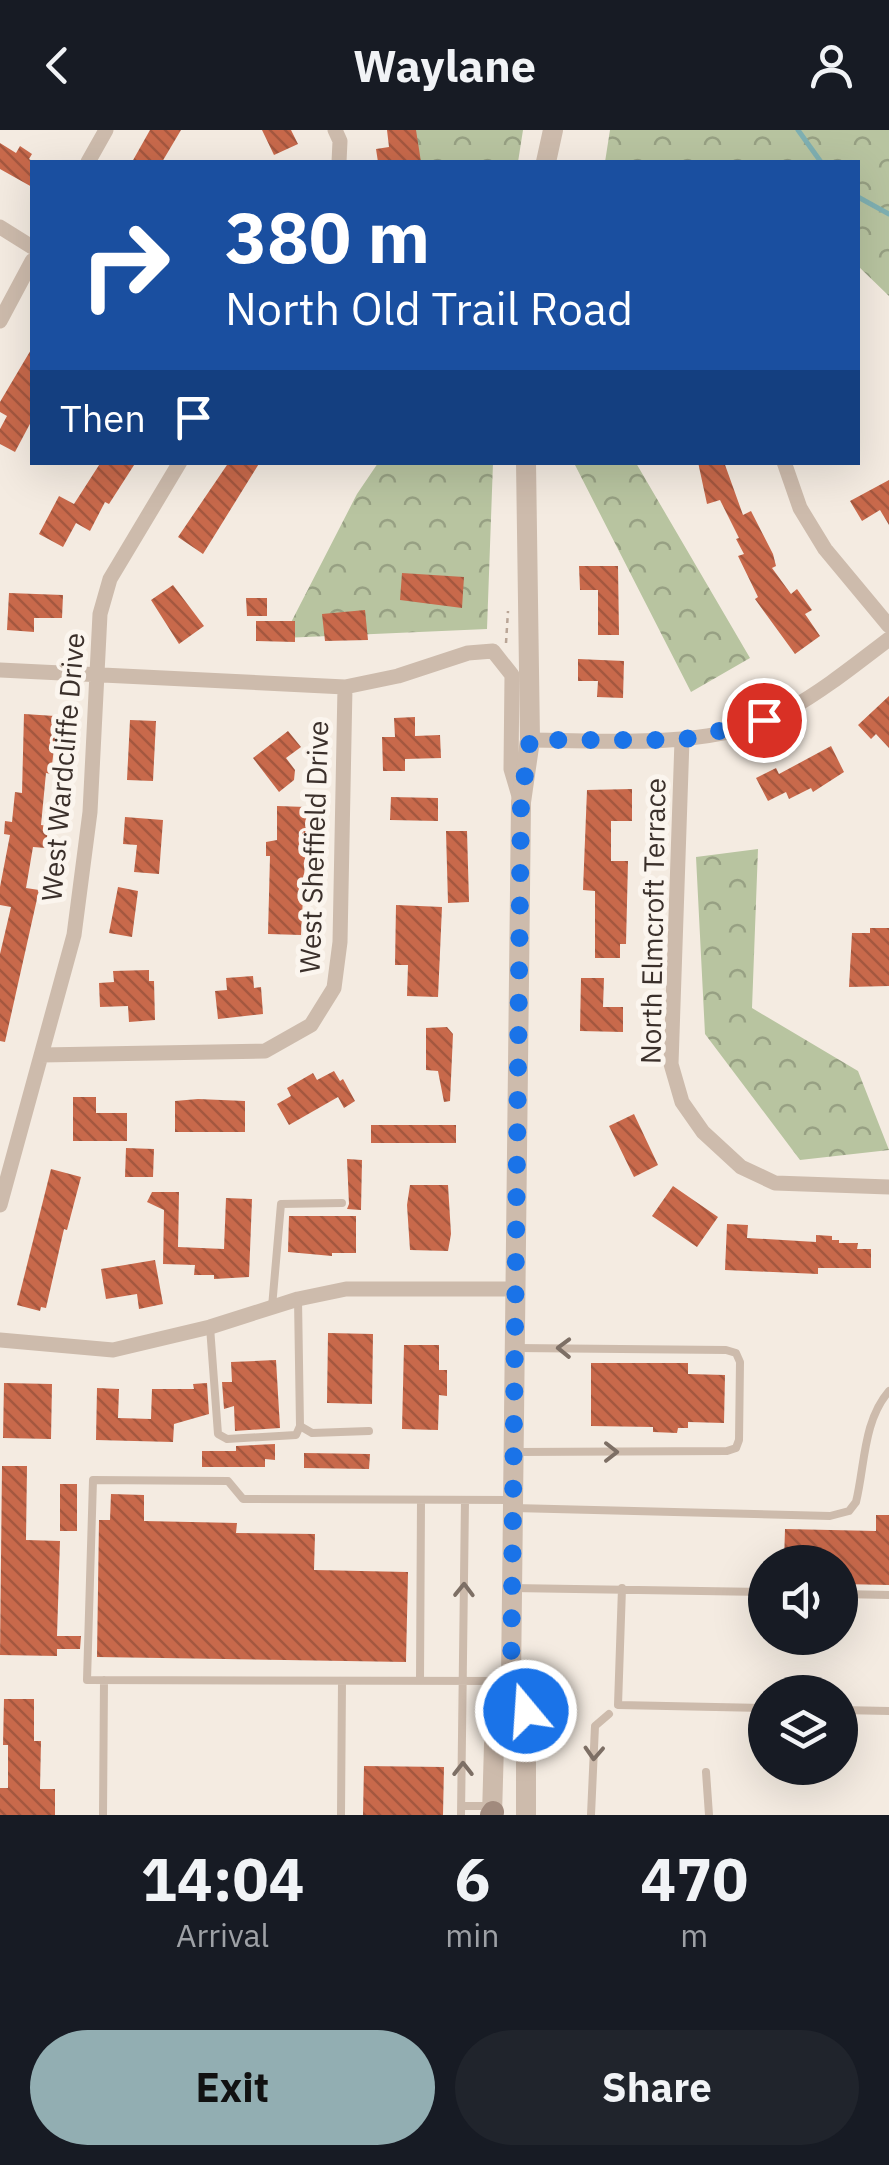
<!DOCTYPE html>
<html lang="en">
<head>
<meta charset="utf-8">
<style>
	:root { --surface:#171b24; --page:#20242c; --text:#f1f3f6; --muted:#9ea1a6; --accent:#92aeb2 }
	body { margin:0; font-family:"IBM Plex Sans",sans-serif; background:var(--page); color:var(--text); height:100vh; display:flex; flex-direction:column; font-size:38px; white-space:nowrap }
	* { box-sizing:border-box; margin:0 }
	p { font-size:32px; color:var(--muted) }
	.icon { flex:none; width:55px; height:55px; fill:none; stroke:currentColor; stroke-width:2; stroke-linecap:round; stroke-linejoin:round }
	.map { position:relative; height:1685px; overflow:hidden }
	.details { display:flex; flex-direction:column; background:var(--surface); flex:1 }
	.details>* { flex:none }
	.hud { position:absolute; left:30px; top:30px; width:830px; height:305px; border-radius:0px; box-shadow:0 10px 40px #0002; background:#1a4fa0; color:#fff; overflow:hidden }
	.fabs { position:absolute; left:748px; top:1415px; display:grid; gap:20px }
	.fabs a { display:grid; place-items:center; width:110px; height:110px; border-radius:50%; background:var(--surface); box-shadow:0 10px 40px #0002; font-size:50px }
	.pin { position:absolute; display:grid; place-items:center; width:85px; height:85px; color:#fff; margin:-42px; border:5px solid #fff; border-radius:50%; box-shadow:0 2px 10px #0007 }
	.me { position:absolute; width:110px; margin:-55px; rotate:342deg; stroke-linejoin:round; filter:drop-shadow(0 0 8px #0008) }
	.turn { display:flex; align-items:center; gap:35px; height:210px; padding:0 30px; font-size:45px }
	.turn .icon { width:130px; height:130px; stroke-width:2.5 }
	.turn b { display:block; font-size:70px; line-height:85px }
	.then { display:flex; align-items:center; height:95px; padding:0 30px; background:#0003; gap:20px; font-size:38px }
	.eta { display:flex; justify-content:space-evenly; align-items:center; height:170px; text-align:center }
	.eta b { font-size:60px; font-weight:800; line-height:70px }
	.button { display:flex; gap:20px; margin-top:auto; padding:20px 30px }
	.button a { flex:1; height:115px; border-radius:60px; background:var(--accent); color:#111; font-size:40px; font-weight:800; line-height:115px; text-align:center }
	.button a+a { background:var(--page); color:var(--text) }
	header { display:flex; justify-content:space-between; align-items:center; height:130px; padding:0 30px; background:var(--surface); font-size:45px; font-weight:800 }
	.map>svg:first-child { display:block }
	.forest { fill:url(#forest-crowns) }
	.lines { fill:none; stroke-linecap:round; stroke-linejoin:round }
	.stream { stroke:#7fb0b2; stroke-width:5 }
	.building { fill:url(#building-back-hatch) }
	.path { stroke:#b9a596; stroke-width:2.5; stroke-dasharray:5 5; stroke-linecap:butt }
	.service { stroke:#cdbbac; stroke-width:8 }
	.minor { stroke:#cdbbac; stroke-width:15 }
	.tertiary { stroke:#cdbbac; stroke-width:20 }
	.secondary { stroke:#a18a7d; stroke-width:22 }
	.oneway { stroke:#7d6f65 }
	.route { stroke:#1a73e8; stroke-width:18; stroke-dasharray:0 32.4 }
	.labels { text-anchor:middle; stroke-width:10; stroke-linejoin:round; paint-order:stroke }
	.street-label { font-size:28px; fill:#3b302b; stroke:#fbf5ee }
</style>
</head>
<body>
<header><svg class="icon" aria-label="back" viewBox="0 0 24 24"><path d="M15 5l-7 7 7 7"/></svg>Waylane<svg class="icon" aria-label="person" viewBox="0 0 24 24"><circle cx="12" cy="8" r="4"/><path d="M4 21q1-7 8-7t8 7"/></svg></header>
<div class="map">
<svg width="889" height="1685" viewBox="0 0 889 1685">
	<defs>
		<pattern id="forest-crowns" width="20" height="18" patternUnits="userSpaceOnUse" patternTransform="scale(2.5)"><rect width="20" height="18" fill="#b8c4a0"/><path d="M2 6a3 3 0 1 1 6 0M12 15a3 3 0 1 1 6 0" fill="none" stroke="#97a083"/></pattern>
		<pattern id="building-back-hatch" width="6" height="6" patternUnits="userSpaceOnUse" patternTransform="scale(2.5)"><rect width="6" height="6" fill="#c8694b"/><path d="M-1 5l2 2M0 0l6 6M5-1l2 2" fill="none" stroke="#a4573f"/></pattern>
	</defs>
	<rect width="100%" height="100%" fill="#f4ebe1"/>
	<!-- forest -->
	<path class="forest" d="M 406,0 L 523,0 L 518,32 L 405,32 Z
		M 610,0 L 889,0 L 889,166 L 858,136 L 858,32 L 605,32 Z
		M 378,333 L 493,333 L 487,499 L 283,508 L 357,364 Z
		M 574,333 L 636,333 L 750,528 L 691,562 Z
		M 758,719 L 752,878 L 858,941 L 889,1020 L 800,1030 L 705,904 L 696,727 Z"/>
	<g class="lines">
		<!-- stream -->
		<path class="stream" d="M 798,0 L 821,32
			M 858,67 L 889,84"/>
	</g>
	<!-- building -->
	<path class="building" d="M 150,0 L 181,0 L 162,32 L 132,32 Z
		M 262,0 L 291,0 L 298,14 L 274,25 Z
		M 387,0 L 416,0 L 421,32 L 378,32 L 376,19 L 389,17 Z
		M 0,13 L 16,23 L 20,16 L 32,24 L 29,29 L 32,31 L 32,57 L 0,39 Z
		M 32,218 L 32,290 L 15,322 L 0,314 L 0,299 L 7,286 L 0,282 L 0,272 Z
		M 101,332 L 136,332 L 109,374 L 105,372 L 90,401 L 76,393 L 63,417 L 39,404 L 59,366 L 74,374 Z
		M 229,332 L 260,332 L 203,424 L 178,407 Z
		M 698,332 L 724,332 L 743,385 L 751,381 L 773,424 L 776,436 L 772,438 L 791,464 L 797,459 L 812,480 L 805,484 L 820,506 L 795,524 L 755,469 L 758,467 L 738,426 L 744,424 L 736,409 L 739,408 L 720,370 L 707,374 Z
		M 889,350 L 889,395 L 880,380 L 862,391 L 850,371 Z
		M 579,436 L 618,436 L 619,505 L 598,505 L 598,460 L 580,460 Z
		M 402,443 L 464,447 L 462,478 L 400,470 Z
		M 173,455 L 204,496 L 179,514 L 151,470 Z
		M 9,463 L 63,465 L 62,488 L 34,488 L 34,502 L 7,500 Z
		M 246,468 L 267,468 L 267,486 L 247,486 Z
		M 365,480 L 368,510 L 325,511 L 322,484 Z
		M 256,491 L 295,491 L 295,512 L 256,511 Z
		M 578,529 L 624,531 L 623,568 L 597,567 L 598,551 L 578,551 Z
		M 889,566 L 889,618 L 876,604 L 871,609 L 858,595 Z
		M 24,584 L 55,586 L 55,609 L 51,644 L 46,643 L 41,695 L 48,696 L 46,718 L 33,717 L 26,758 L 39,760 L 5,912 L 0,911 L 0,824 L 11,777 L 0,775 L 0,757 L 10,705 L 4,704 L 5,691 L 12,692 L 15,662 L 22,663 Z
		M 415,587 L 415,606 L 440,605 L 441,628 L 405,629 L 405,641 L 383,641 L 382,607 L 395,607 L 394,588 Z
		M 130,590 L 156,591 L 153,651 L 127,650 Z
		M 288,601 L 301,617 L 286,628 L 295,640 L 294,650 L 279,662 L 253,628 Z
		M 831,616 L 844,642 L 813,662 L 811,658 L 789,669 L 786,662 L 768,671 L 756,648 L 776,638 L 779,644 Z
		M 632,659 L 632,691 L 611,691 L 611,731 L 628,731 L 626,814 L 620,814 L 620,828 L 595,828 L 595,761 L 583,760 L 587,660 Z
		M 391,667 L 438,668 L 438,691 L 390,690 Z
		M 277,676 L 306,677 L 308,728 L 305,728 L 301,805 L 268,804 L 270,726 L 266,726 L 266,712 L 277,710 Z
		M 125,687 L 163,690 L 159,744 L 134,742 L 137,715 L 123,714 Z
		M 446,701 L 467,701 L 469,772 L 448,773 Z
		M 118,757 L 138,761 L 132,807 L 109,803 Z
		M 396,775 L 442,777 L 438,867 L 407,866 L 408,835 L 395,835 Z
		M 870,798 L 889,798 L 889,856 L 849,857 L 852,803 L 870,803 Z
		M 149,840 L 149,851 L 154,851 L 155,890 L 129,892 L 128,876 L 100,877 L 99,853 L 114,852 L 113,841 Z
		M 253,846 L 254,858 L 261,857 L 263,884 L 218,889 L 215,861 L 227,860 L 226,848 Z
		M 581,848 L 604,848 L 603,877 L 623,877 L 623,902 L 580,901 Z
		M 447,897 L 453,904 L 450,971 L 444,972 L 438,941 L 426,940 L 426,898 Z
		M 334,941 L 340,951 L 343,949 L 355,971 L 344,978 L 338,967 L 289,995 L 277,974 L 291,966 L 287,958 L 313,943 L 317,950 Z
		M 73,967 L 96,967 L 96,983 L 127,983 L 127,1011 L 73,1011 Z
		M 198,969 L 245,971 L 245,1002 L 175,1002 L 175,971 Z
		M 634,984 L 658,1035 L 634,1047 L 609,996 Z
		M 371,995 L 456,995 L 456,1013 L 371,1013 Z
		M 126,1018 L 154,1019 L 153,1047 L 125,1047 Z
		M 347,1029 L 362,1030 L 361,1080 L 347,1079 L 349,1074 Z
		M 51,1039 L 81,1047 L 67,1100 L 64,1099 L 46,1178 L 41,1177 L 40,1181 L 17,1175 Z
		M 410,1055 L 448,1055 L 451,1104 L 448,1121 L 410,1120 L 407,1075 Z
		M 673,1056 L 718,1087 L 697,1117 L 652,1086 Z
		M 152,1062 L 179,1062 L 178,1117 L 224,1119 L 226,1068 L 252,1069 L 249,1147 L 214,1149 L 214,1145 L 194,1145 L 195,1135 L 163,1134 L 164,1080 L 147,1072 Z
		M 289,1086 L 356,1086 L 356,1123 L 332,1123 L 332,1126 L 288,1122 Z
		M 727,1094 L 748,1095 L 747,1108 L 816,1112 L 816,1105 L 832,1106 L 832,1110 L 839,1110 L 839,1113 L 858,1113 L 857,1119 L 871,1119 L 871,1138 L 818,1138 L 818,1144 L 725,1140 Z
		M 155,1130 L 163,1174 L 139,1179 L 137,1164 L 106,1169 L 101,1139 Z
		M 328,1203 L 373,1204 L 372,1274 L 327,1273 Z
		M 404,1215 L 439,1215 L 439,1240 L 447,1240 L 447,1266 L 439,1265 L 438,1300 L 402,1299 Z
		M 276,1230 L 280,1298 L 235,1301 L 234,1276 L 224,1279 L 222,1252 L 232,1252 L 231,1232 Z
		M 591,1233 L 688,1233 L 688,1244 L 725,1245 L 724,1293 L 688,1292 L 688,1298 L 678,1298 L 677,1303 L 653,1302 L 653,1297 L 591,1296 Z
		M 4,1253 L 52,1254 L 51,1309 L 3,1308 Z
		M 207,1253 L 209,1284 L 174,1294 L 173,1312 L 96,1310 L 97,1258 L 119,1259 L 118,1288 L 151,1289 L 152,1259 L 194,1259 L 193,1254 Z
		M 275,1314 L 275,1330 L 265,1329 L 265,1337 L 202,1337 L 202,1321 L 236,1321 L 236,1316 Z
		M 304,1323 L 370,1324 L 369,1339 L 304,1338 Z
		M 2,1336 L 27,1336 L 26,1410 L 60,1411 L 57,1506 L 81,1506 L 80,1519 L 57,1519 L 57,1526 L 0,1525 Z
		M 60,1354 L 77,1354 L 77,1401 L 60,1401 Z
		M 111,1364 L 144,1365 L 144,1391 L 237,1393 L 236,1403 L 315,1404 L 314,1440 L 408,1442 L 406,1532 L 97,1527 L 99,1390 L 110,1390 Z
		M 876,1385 L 889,1385 L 889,1455 L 840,1454 L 840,1432 L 784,1432 L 785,1399 L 876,1401 Z
		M 4,1569 L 34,1569 L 34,1611 L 41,1611 L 40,1659 L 55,1659 L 55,1685 L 0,1685 L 0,1658 L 8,1658 L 8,1615 L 3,1615 Z
		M 364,1636 L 444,1637 L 443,1685 L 363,1685 Z"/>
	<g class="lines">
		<!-- path -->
		<path class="path" d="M 506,513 L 508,481"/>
		<!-- service -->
		<path class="service" d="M 272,1177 L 281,1074 L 342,1073
			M 210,1197 L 218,1304 L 227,1309 L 296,1305 L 300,1296 L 298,1169
			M 516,1218 L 726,1220 L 736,1223 L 740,1232 L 739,1310 L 736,1318 L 727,1321 L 518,1322
			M 300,1296 L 312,1303 L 369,1301
			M 514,1378 L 830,1386 L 849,1381 L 856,1372 C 865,1335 863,1291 889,1261
			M 512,1458 L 765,1462
			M 622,1458 L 618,1575 L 765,1578
			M 840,1464 L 889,1465
			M 420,1551 L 421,1370
			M 507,1551 L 87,1550 L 93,1350 L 228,1351 L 243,1369 L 510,1370
			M 840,1580 L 889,1581
			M 706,1642 L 709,1685
			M 462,1676 L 488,1676
			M 103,1685 L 104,1550
			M 341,1685 L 342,1551
			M 461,1685 L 465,1370
			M 591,1685 L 595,1596 L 609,1584"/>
		<!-- minor -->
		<path class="minor" d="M 335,0 L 340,11 L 339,32
			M 88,32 L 106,0
			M 0,97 L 32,117
			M 0,191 L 32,131
			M 784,332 L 800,378 L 825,419 L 889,496
			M 0,540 L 345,557 L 398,546 L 468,523 L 493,521 L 512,545 L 511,639 L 519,666
			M 530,610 C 610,610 715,621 788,580 C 824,560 856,534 889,509
			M 682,610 L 671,934 L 682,972 L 703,1002 L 741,1037 L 775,1053 L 889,1057
			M 41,925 L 265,921 L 311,895 L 334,858 L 340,812 L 345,557
			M 0,1075 L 74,805 L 90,682 L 100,484 L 110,449 L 180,332
			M 0,1210 L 113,1220 L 210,1197 L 298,1169 L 346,1159 L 515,1159"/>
		<!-- tertiary -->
		<path class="tertiary" d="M 546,32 L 553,0
			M 492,1685 L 495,1579 L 511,1557
			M 526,1685 L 526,1581 L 511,1557 L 511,1551 L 521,672 L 530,610 L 526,332"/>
		<!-- secondary -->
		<path class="secondary" d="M 491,1685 L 493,1682"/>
	</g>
	<!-- one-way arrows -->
	<defs><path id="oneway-chevron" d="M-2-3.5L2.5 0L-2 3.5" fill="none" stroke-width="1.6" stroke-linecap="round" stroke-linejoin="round" transform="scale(2.5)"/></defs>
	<g class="oneway">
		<use href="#oneway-chevron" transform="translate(564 1218) rotate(-179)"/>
		<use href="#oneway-chevron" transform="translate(611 1322)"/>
		<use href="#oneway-chevron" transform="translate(464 1460) rotate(-89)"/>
		<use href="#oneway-chevron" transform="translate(594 1623) rotate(93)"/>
		<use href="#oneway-chevron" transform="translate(463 1639) rotate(-90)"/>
	</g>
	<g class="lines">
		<!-- route -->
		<path class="route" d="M 526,1581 L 511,1558 L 511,1551 L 521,672 L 530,610 L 682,610 L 764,590"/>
	</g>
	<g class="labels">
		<!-- street labels -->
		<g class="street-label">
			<text transform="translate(63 637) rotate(-85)" y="10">West Wardcliffe Drive</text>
			<text transform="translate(314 717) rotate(-88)" y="10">West Sheffield Drive</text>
			<text transform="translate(653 791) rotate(-89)" y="10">North Elmcroft Terrace</text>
		</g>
	</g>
</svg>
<div class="fabs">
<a><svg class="icon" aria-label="sound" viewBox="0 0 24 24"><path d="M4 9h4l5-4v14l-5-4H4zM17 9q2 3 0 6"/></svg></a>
<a><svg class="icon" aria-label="layers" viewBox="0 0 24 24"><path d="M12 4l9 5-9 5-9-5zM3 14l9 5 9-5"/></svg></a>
</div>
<div class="pin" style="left:764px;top:590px;background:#d93025"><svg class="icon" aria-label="arrive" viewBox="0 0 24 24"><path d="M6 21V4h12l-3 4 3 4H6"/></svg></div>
<svg class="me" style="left:526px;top:1581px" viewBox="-20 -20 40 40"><circle r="17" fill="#1a73e8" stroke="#fff" stroke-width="3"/><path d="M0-11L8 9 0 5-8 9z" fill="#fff"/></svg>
<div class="hud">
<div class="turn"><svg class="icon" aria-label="right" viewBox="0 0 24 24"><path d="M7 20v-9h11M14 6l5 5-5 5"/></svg><div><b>380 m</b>North Old Trail Road</div></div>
<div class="then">Then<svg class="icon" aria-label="arrive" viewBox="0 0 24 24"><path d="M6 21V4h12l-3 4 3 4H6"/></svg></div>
</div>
</div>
<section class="details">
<div class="eta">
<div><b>14:04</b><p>Arrival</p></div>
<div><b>6</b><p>min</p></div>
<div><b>470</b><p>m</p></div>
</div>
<div class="button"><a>Exit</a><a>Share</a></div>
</section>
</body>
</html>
